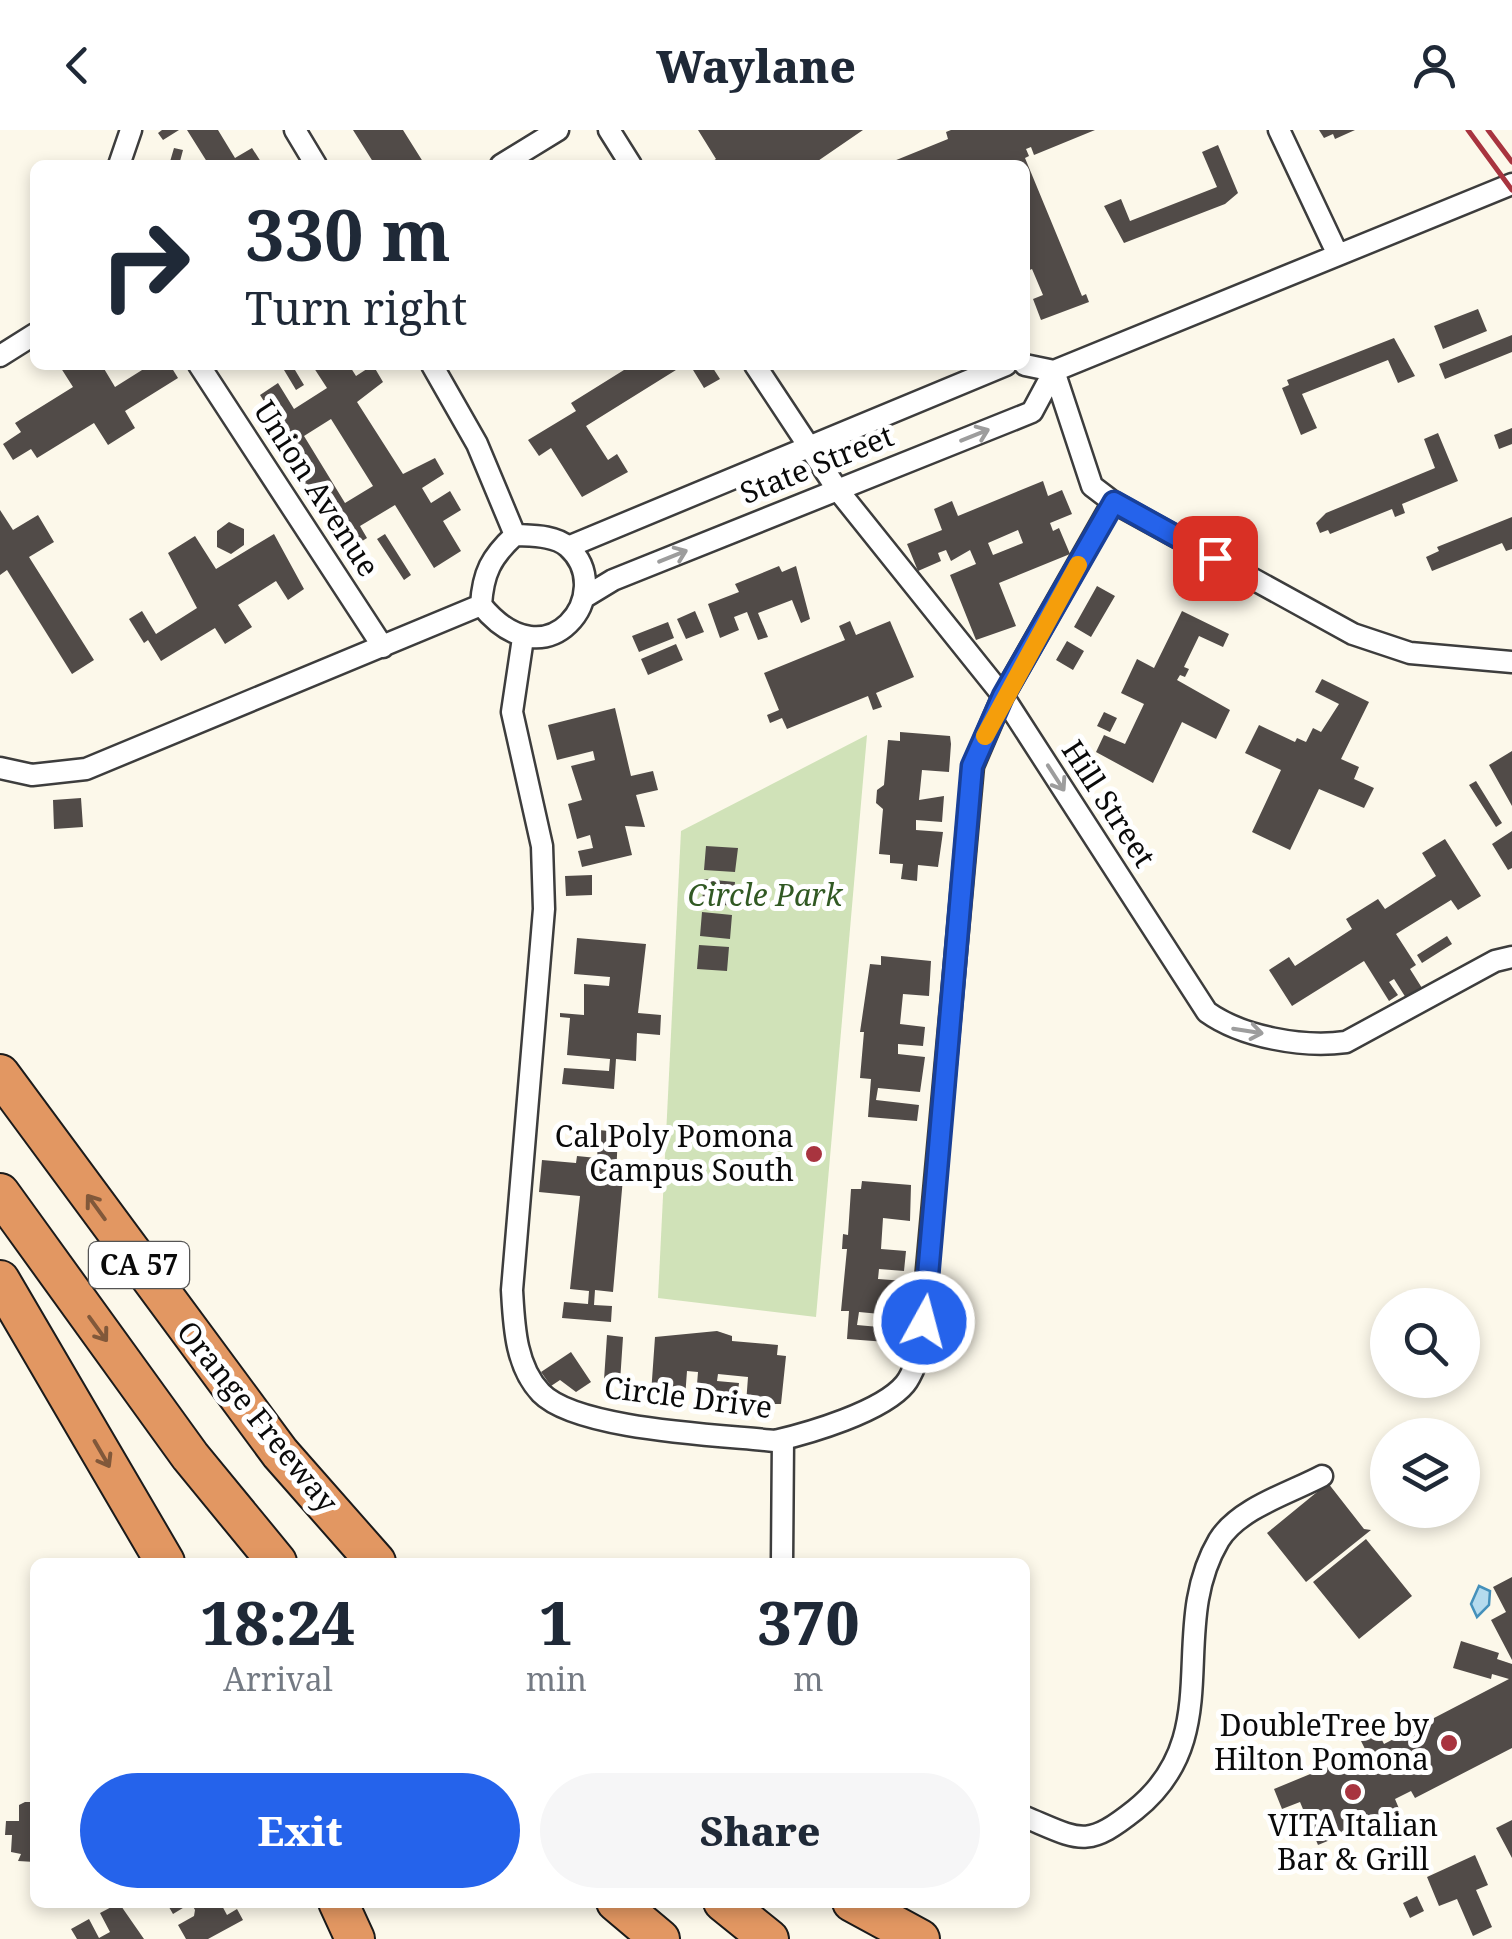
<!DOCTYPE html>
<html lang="en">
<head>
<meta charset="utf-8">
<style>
	:root { --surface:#fff; --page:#f6f6f7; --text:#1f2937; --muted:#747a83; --accent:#2563eb }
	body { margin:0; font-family:"Noto Serif",serif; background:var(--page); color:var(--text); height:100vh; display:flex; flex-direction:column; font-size:38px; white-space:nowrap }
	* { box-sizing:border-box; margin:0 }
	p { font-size:32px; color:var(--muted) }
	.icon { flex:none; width:55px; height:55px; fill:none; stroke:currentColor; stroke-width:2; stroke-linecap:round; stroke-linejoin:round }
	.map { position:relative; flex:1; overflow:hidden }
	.details { position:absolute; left:30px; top:1428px; width:1000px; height:350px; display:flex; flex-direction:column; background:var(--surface); border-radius:15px; box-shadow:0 5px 15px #0003 }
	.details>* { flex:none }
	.hud { position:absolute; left:30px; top:30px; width:1000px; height:210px; border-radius:15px; box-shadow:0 5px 15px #0003; background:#fff; color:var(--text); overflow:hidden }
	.controls { position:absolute; left:1370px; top:1158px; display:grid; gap:20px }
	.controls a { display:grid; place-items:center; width:110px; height:110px; border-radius:50%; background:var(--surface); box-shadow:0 5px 15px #0003; font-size:50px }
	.pin { position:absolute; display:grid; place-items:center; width:85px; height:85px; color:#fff; margin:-42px; border-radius:20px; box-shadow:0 5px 15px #0006 }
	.me { position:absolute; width:110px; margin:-55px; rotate:7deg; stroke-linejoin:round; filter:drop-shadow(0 0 8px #0008) }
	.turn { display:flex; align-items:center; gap:35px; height:210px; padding:0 50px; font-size:45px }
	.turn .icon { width:130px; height:130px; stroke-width:2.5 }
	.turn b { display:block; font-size:70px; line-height:85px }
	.eta { display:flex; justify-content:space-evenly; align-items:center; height:170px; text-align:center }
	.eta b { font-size:60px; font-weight:800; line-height:70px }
	.action { display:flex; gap:20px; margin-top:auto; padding:20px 50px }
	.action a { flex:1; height:115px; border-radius:60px; background:var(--accent); color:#fff; font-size:40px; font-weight:800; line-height:115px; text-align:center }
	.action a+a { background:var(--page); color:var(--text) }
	header { display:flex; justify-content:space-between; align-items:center; height:130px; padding:0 50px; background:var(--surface); font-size:45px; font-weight:800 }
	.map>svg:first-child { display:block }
	.green { fill:#d0e2b8 }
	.water { fill:#b5dbee; stroke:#4591bb; stroke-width:2.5 }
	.building { fill:#514b48; fill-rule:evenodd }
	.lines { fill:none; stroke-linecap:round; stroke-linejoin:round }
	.minor-casing { stroke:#3d3d3d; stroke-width:25 }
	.motorway-casing { stroke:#1b1b1b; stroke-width:42 }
	.minor { stroke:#fff; stroke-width:20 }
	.motorway { stroke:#e29762; stroke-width:38 }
	.rail { stroke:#a8343f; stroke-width:5 }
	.oneway { stroke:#9d9d9d }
	.oneway2 { stroke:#81583a }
	.route-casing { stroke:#184099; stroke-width:25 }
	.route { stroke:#2563eb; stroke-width:18 }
	.slow { stroke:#f59e0b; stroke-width:18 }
	.poi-dot { fill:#a8343f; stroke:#fff; stroke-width:4 }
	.labels { text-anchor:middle; stroke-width:10; stroke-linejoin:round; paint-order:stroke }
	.shield { fill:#fff; stroke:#545454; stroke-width:2.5 }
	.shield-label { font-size:28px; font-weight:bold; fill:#0a0a0a }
	.street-label { font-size:30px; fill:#0a0a0a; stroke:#fff }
	.park-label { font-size:30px; font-style:italic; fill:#315923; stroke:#fff }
	.poi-label { font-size:30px; fill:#0a0a0a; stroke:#fff; text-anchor:end }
</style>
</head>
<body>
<header><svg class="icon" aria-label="back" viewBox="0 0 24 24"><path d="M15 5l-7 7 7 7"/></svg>Waylane<svg class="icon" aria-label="person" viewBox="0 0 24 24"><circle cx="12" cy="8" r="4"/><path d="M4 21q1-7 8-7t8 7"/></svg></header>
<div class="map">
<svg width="1512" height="1809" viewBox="0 0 1512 1809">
	<rect width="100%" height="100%" fill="#fcf8ea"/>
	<!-- green -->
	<path class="green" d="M 867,605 L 816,1187 L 658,1168 L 681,701 Z"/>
	<!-- water -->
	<path class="water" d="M 1479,1456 L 1490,1461 L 1489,1475 L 1477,1487 L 1471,1474 Z"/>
	<!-- building -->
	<path class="building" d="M 162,0 L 179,0 L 163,10 L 158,3 Z
		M 187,0 L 218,0 L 235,28 L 252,18 L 263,35 L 209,35 Z
		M 353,0 L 403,0 L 425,35 L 375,35 Z
		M 698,0 L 863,0 L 812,35 L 707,35 L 716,29 Z
		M 951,0 L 1095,0 L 1034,25 L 1031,17 L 1026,19 L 1029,26 L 1025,28 L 1082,166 L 1086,164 L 1089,172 L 1041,190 L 1033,169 L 1043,165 L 1032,139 L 1025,142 L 1025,35 L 884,35 L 948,9 L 946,2 Z
		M 1319,0 L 1355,0 L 1335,9 L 1333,4 L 1324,8 Z
		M 1218,15 L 1238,63 L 1225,74 L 1124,113 L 1104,76 L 1121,69 L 1130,91 L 1217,57 L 1202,22 Z
		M 174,18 L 183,20 L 179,35 L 169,35 Z
		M 1478,179 L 1487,201 L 1443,219 L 1434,196 Z
		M 1512,205 L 1512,222 L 1445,249 L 1439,234 Z
		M 1394,208 L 1415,246 L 1398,253 L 1388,230 L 1302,264 L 1317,298 L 1301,305 L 1282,258 L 1289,255 L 1287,250 Z
		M 59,235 L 103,237 L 115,257 L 150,235 L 170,235 L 178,248 L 125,281 L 135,298 L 108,315 L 94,293 L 37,328 L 31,319 L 13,330 L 3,314 L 21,302 L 15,293 L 73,257 Z
		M 281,235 L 292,235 L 304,255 L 296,260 Z
		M 312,235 L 349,235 L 356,246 L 373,235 L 383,252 L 357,272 L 403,344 L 435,328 L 444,344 L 422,358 L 431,373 L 450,361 L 461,380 L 443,391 L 461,421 L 434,438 L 395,375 L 360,396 L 367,408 L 348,420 L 307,356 L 302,359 L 292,344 L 298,341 L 279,310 L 286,306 L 260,265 L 278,253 L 294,279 L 327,258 ZM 331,289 L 373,356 L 345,373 L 304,306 Z
		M 632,235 L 684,235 L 586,296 L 608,330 L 617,324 L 628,342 L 582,367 L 551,318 L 539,326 L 528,310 L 576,281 L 571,273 Z
		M 690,235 L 711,235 L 720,249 L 704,258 Z
		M 1512,298 L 1512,314 L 1499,319 L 1494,305 Z
		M 1438,303 L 1458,351 L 1402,374 L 1405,383 L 1395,387 L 1392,379 L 1330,404 L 1328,400 L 1320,403 L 1316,393 L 1326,383 L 1435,338 L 1424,309 Z
		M 1043,351 L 1048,366 L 1062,360 L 1072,384 L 1050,393 L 1053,401 L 1059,398 L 1070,424 L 999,453 L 1016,496 L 976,510 L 950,445 L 976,434 L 970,420 L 951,431 L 946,420 L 938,423 L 941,431 L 918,441 L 907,414 L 942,400 L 934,379 L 952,371 L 958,386 ZM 1018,400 L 1023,413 L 993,425 L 988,413 Z
		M 0,380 L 13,400 L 38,385 L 54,412 L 29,427 L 94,530 L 72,544 L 7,440 L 0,445 Z
		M 1512,387 L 1512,419 L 1506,421 L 1502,413 L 1432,441 L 1426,427 L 1439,421 L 1437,417 Z
		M 229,392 L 244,399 L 244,415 L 231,424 L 217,417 L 217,401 Z
		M 274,404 L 304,459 L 288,470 L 276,451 L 238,475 L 252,497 L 225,514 L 215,498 L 161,531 L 148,510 L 144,513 L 129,489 L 142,481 L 156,504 L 197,478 L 168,423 L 195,406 L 216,439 Z
		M 385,404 L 411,445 L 404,450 L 377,409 Z
		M 779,436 L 782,442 L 796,436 L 810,489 L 801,493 L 792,470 L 758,483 L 768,507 L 758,510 L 747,482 L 734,487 L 739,500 L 720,508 L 708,474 L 739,462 L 735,454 Z
		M 1097,456 L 1115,466 L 1091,507 L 1074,497 Z
		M 695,481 L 704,502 L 686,509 L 677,489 Z
		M 1182,481 L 1229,504 L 1223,517 L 1199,506 L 1184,537 L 1189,539 L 1185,547 L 1180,545 L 1177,550 L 1230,580 L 1216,609 L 1182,592 L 1153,653 L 1096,622 L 1104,605 L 1125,614 L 1144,574 L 1121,563 L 1137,529 L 1154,538 Z
		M 850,491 L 856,505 L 890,491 L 914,547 L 876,563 L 882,577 L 873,580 L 868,566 L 787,599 L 782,588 L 770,593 L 767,585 L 779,580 L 764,543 L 845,510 L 839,496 Z
		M 668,492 L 674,508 L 639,522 L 632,506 Z
		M 1067,511 L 1084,521 L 1073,540 L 1056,530 Z
		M 676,514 L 683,530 L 648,545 L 641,529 Z
		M 1322,549 L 1369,572 L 1341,629 L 1359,637 L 1354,649 L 1374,658 L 1364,678 L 1319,659 L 1290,720 L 1252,702 L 1281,640 L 1245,623 L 1259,595 L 1295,612 L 1297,608 L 1306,612 L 1313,598 L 1321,602 L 1339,574 L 1315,562 Z
		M 615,578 L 631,646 L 653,641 L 658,660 L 636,665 L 645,697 L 625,696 L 632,725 L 582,737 L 578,721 L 593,718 L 590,705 L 577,709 L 568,674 L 582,670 L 571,636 L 595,630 L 593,621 L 557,630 L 548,595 Z
		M 1104,582 L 1117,588 L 1110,602 L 1097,596 Z
		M 900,602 L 950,606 L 951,614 L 949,642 L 922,640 L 919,670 L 944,666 L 942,692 L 916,690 L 916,700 L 943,702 L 938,737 L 918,735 L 917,751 L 901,749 L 903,734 L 890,733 L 890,725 L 879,724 L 883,679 L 876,673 L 877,660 L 884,655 L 888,610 L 900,611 Z
		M 1512,621 L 1512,676 L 1489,635 Z
		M 1476,651 L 1502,693 L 1496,697 L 1469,655 Z
		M 81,668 L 83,697 L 54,699 L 53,670 Z
		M 1512,701 L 1512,738 L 1508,740 L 1492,714 Z
		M 1445,709 L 1481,766 L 1458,780 L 1451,770 L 1396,804 L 1416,835 L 1410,839 L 1422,858 L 1406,868 L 1394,849 L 1389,852 L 1398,865 L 1389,871 L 1364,831 L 1292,876 L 1269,840 L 1289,827 L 1295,836 L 1352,799 L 1346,789 L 1378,769 L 1385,779 L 1436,746 L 1422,723 Z
		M 706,716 L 738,718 L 735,742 L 704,740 Z
		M 592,745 L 592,765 L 566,766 L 565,746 Z
		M 704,749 L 735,752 L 733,776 L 702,773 Z
		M 702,782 L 732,785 L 730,809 L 700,806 Z
		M 1447,806 L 1452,814 L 1422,833 L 1417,825 Z
		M 577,808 L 646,814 L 638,883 L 661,885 L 660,905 L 637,903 L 636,931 L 616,929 L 614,959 L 562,954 L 564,938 L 609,941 L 610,929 L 567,925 L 570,888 L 560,887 L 560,883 L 584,885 L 584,854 L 609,856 L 610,847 L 574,844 Z
		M 699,815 L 729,817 L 727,841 L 697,839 Z
		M 881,826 L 931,831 L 929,866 L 903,864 L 900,894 L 925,897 L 923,916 L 898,914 L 898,924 L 925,927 L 920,962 L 878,958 L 876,970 L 919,975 L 917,991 L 868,987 L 871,949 L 860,948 L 864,902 L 860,902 L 870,834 L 881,835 Z
		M 599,1000 L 618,1002 L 616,1048 L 623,1048 L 613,1162 L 595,1160 L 594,1175 L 612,1176 L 611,1192 L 562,1188 L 564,1172 L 588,1174 L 589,1161 L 570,1159 L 580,1066 L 539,1062 L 542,1030 L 576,1033 L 577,1026 L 597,1028 Z
		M 862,1051 L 911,1055 L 910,1091 L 883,1088 L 881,1119 L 906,1121 L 904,1141 L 879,1139 L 878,1149 L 905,1151 L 901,1186 L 859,1182 L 857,1195 L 901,1199 L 900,1213 L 847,1209 L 849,1181 L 841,1181 L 847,1119 L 842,1119 L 843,1104 L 848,1105 L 851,1059 L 861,1059 Z
		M 717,1201 L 732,1206 L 732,1211 L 778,1215 L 777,1225 L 786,1226 L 781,1274 L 746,1274 L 748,1247 L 718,1244 L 717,1251 L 739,1253 L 737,1269 L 729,1269 L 730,1263 L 716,1262 L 716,1269 L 696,1267 L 698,1242 L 687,1241 L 685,1268 L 651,1264 L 655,1207 Z
		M 607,1205 L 623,1207 L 620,1252 L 604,1250 Z
		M 571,1222 L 591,1252 L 576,1262 L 560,1250 L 551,1256 L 541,1242 Z
		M 1328,1353 L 1364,1399 L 1371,1400 L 1306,1452 L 1267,1403 Z
		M 1366,1409 L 1412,1466 L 1359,1509 L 1313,1452 Z
		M 1512,1447 L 1512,1530 L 1491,1490 L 1506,1482 L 1493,1457 Z
		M 1461,1511 L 1499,1523 L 1497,1529 L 1512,1534 L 1512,1618 L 1415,1668 L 1411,1661 L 1395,1669 L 1400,1681 L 1318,1715 L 1300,1672 L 1282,1679 L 1274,1659 L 1366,1621 L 1361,1611 L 1378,1602 L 1384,1614 L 1509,1549 L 1492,1544 L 1491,1549 L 1453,1538 Z
		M 25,1672 L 35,1672 L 35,1732 L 18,1731 L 21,1724 L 11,1722 L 12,1705 L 5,1705 L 6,1691 L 19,1691 L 19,1675 Z
		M 1512,1690 L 1512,1728 L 1496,1698 Z
		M 1475,1725 L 1488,1755 L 1476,1760 L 1492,1797 L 1473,1806 L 1457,1769 L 1439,1776 L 1427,1747 Z
		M 1417,1766 L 1424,1781 L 1410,1788 L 1403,1773 Z
		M 166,1772 L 220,1772 L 227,1785 L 237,1779 L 243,1790 L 208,1809 L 186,1809 L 178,1795 L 194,1786 L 195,1780 L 191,1773 L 173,1784 Z
		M 119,1773 L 144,1809 L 77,1809 L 71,1799 L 89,1789 L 99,1808 L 110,1802 L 100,1783 Z"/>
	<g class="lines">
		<!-- minor casing -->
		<g class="minor-casing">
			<path id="minor" d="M 295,0 L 316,35
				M 609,0 L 631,35
				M 1279,0 L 1338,125
				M 119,35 L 131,0
				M 501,35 L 558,0
				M 0,226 L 35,204
				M 199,235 L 383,517
				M 432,235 L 477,314 L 515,405
				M 755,235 L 837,359 L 1003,566 L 1207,882 C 1242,907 1303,918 1346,912 L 1495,831 L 1512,827
				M 1025,235 L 1054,241 L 1512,54
				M 1054,241 L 1092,356 L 1113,372 L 1353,504 L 1410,523 L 1512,532
				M 515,405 C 531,406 555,405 568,417 C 618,462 548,557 481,475 C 483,443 491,427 515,405 Z
				M 568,417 L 1006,235
				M 585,467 L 613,450 L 1032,282 L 1054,241
				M 523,508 L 512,582 L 542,716 L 544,779 L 512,1160 C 514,1194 515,1236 541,1263 C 577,1300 721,1305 775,1311 C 809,1303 882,1282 905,1254 C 911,1247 915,1235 919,1226 L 973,636 L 1003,566 L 1113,372
				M 0,638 L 32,645 L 86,639 L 481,475
				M 782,1432 L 783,1309
				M 1025,1687 C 1080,1710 1086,1719 1135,1680 C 1229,1605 1165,1501 1219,1410 C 1239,1378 1290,1363 1322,1346"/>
		</g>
		<!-- motorway casing -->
		<g class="motorway-casing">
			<path id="motorway" d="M 0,944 L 280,1323 L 376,1432
				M 0,1063 L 190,1326 L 277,1432
				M 0,1150 L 165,1432
				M 338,1772 L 355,1809
				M 616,1772 L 660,1809
				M 723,1772 L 769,1809
				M 852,1772 L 920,1809"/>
		</g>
		<!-- minor -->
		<use href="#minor" class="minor"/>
		<!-- motorway -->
		<use href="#motorway" class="motorway"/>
		<!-- rail -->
		<path class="rail" d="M 1468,0 L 1512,60
			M 1488,0 L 1512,32"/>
	</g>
	<!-- one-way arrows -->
	<defs><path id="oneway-shaft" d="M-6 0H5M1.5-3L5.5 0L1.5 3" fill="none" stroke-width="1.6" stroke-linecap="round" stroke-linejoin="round" transform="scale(2.5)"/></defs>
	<g class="oneway">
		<use href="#oneway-shaft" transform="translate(975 305) rotate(-22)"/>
		<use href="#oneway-shaft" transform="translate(673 426) rotate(-22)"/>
		<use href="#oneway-shaft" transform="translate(1056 648) rotate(57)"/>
		<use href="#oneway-shaft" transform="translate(1248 901) rotate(9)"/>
	</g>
	<g class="oneway2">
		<use href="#oneway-shaft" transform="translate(96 1077) rotate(-126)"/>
		<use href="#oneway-shaft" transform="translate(98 1199) rotate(54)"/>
		<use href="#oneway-shaft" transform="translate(102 1324) rotate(60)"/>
	</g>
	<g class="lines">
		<!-- route casing -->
		<g class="route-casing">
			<path id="route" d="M 924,1192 L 972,636 L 1003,566 L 1114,372 L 1215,428"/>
		</g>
		<!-- route -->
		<use href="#route" class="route"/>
		<!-- slow -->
		<path class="slow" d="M 985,606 L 1078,435"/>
	</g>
	<!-- markers -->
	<g class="poi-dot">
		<circle cx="814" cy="1024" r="10"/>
		<circle cx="1449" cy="1613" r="10"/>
		<circle cx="1353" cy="1662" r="10"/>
	</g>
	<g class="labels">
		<!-- shield labels -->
		<rect class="shield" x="89" y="1112" width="100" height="46" rx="8"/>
		<g class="shield-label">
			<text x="139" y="1145">CA 57</text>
		</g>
		<!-- street labels -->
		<g class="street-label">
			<text transform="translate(817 335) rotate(-22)" y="10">State Street</text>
			<text transform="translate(316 359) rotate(57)" y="10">Union Avenue</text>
			<text transform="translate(1108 674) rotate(57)" y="10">Hill Street</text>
			<text transform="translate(688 1268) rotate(7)" y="10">Circle Drive</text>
			<text transform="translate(257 1287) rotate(51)" y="10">Orange Freeway</text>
		</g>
		<!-- park labels -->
		<g class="park-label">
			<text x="765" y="776">Circle Park</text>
		</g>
		<!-- poi labels -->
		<g class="poi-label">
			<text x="794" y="1017">Cal Poly Pomona<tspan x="794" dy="34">Campus South</tspan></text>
			<text x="1429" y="1606">DoubleTree by<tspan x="1429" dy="34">Hilton Pomona</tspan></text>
			<text x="1353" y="1706" text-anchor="middle">VITA Italian<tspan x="1353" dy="34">Bar &amp; Grill</tspan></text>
		</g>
	</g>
</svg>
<div class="controls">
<a><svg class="icon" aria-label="search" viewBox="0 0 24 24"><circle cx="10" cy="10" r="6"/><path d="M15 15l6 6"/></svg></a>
<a><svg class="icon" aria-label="layers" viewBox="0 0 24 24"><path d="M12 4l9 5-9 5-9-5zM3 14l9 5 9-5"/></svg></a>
</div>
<div class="pin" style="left:1215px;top:428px;background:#d93025"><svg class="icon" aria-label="arrive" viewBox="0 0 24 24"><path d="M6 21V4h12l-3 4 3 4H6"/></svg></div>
<svg class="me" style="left:924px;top:1192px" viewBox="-20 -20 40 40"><circle r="17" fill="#2563eb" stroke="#fff" stroke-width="3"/><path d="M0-11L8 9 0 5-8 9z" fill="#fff"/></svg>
<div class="hud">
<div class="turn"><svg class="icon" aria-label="right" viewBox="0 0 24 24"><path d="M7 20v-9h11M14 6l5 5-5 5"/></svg><div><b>330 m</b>Turn right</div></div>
</div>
<section class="details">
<div class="eta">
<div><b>18:24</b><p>Arrival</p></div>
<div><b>1</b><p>min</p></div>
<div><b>370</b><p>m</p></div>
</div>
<div class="action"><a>Exit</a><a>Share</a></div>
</section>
</div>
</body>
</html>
